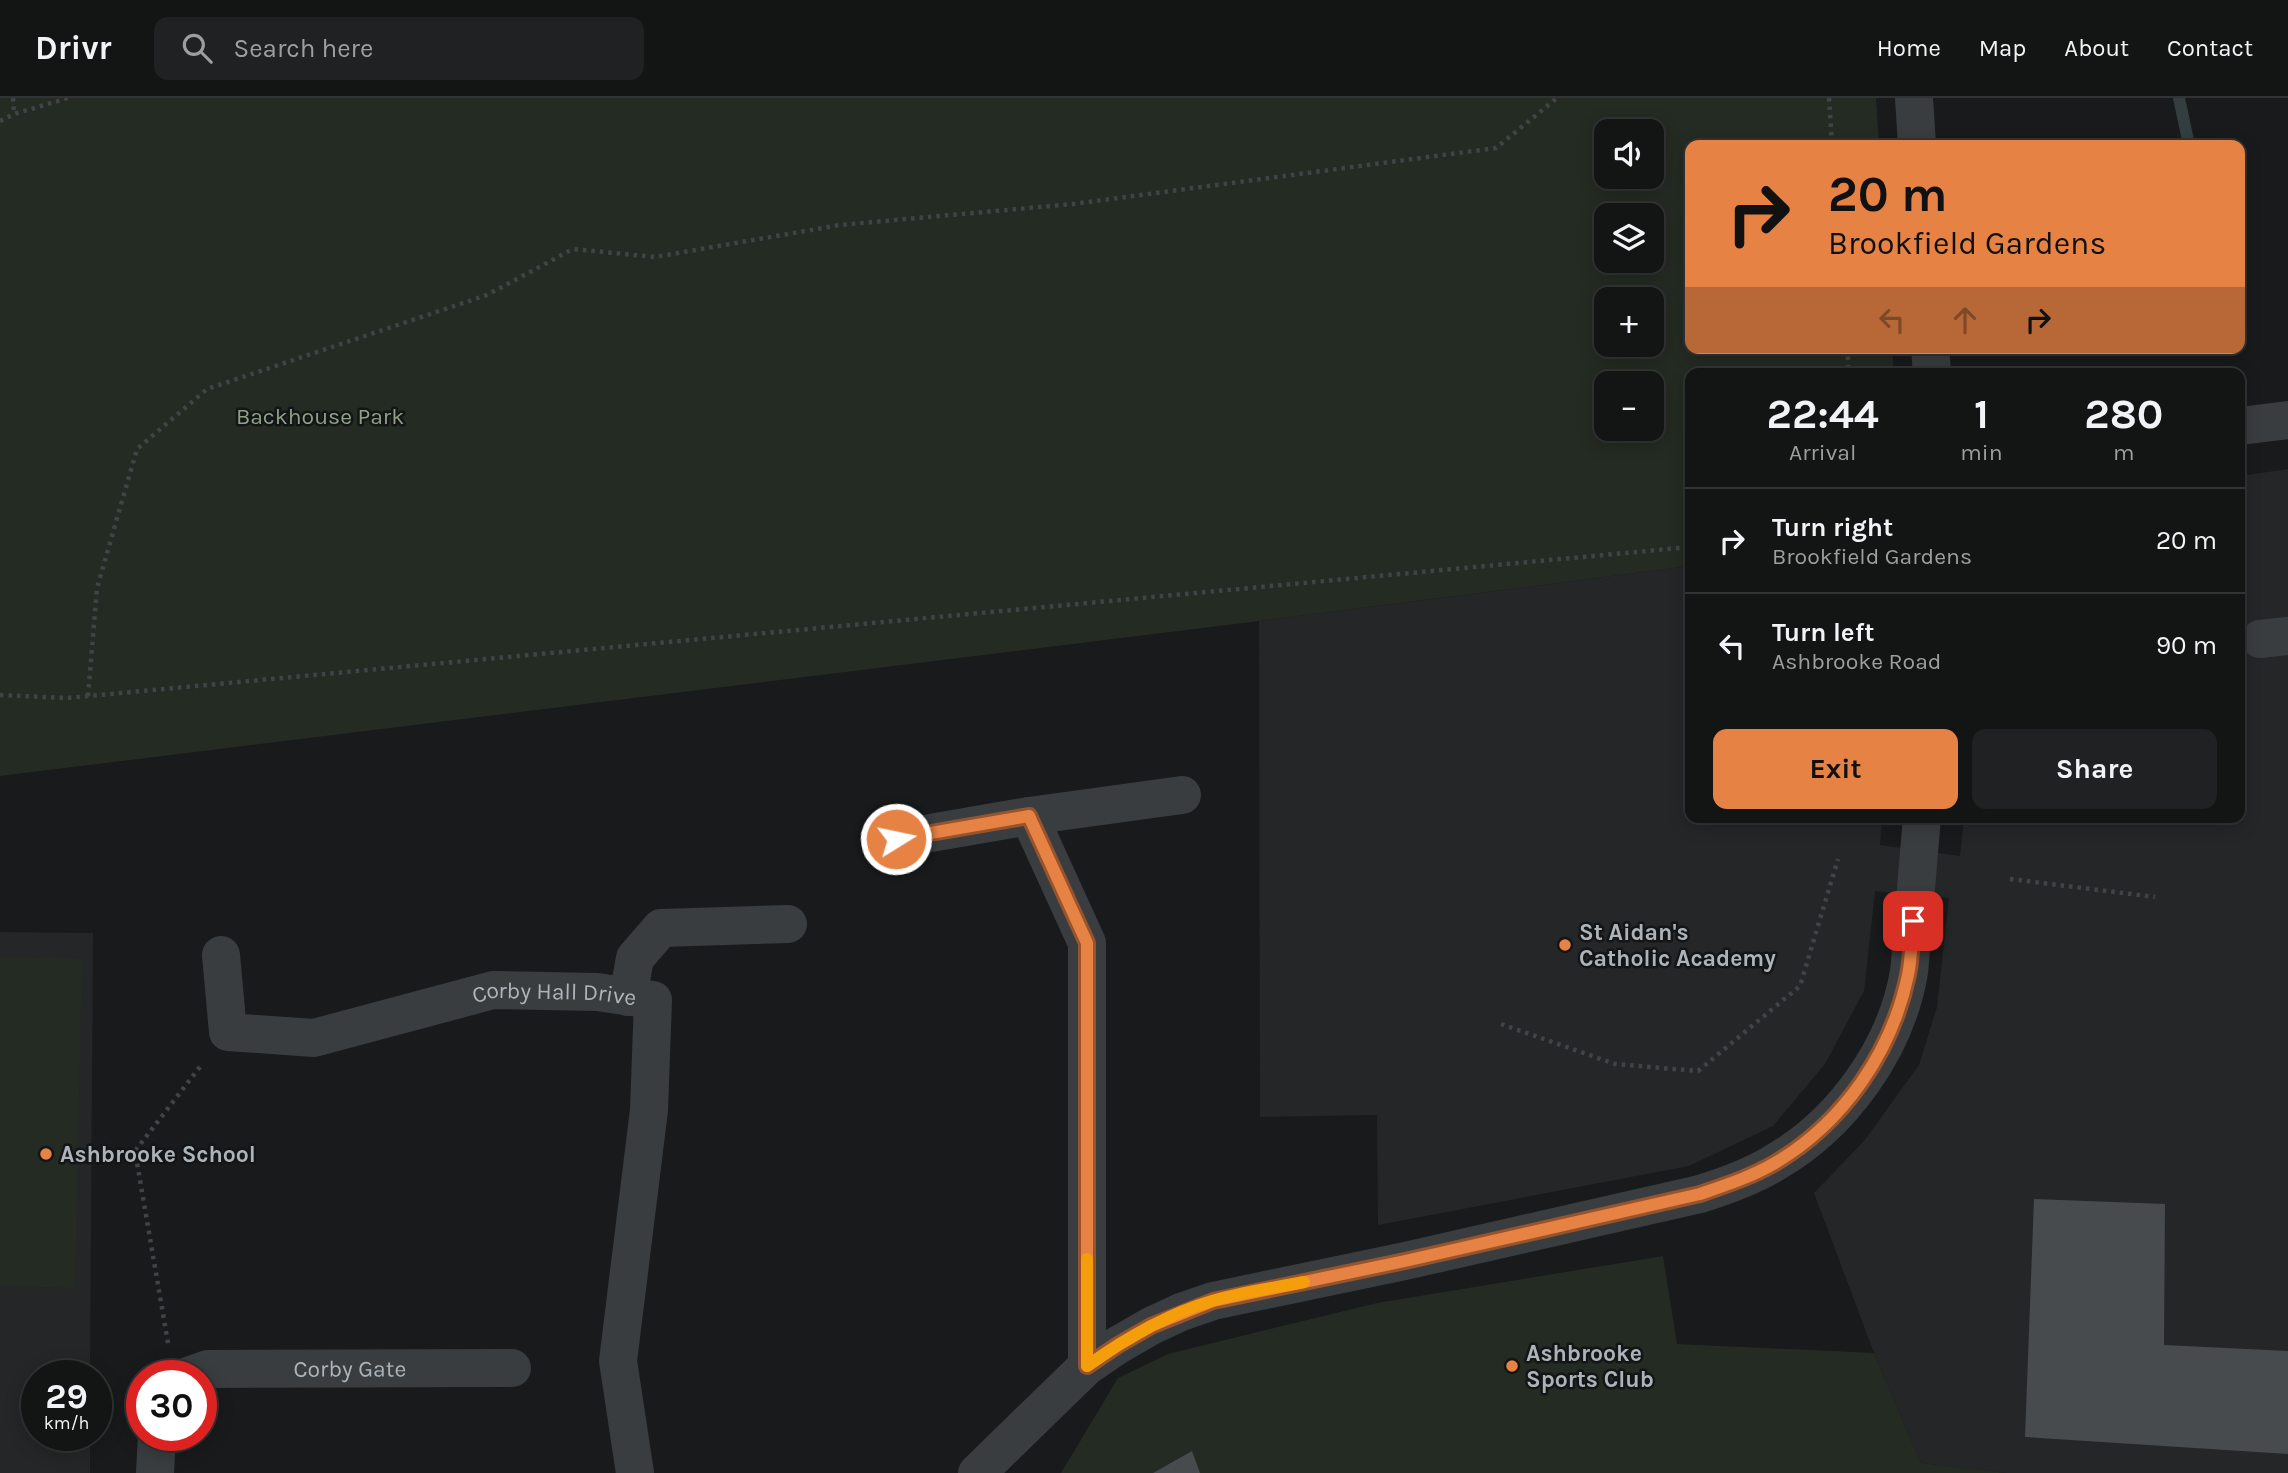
<!DOCTYPE html>
<html lang="en">
<head>
<meta charset="utf-8">
<style>
	:root { --surface:#131414; --page:#202122; --text:#f1f3f6; --muted:#9d9ea0; --line:#323334; --accent:#e78245 }
	body { margin:0; font-family:Karla,sans-serif; background:var(--page); color:var(--text); height:100vh; display:flex; flex-direction:column; font-size:26px; white-space:nowrap }
	* { box-sizing:border-box; margin:0 }
	p { font-size:23px; color:var(--muted) }
	.icon { flex:none; width:38px; height:38px; fill:none; stroke:currentColor; stroke-width:2; stroke-linecap:round; stroke-linejoin:round }
	.map { position:relative; flex:1; overflow:hidden }
	.sheet { position:absolute; left:1685px; top:270px; width:560px; height:455px; display:flex; flex-direction:column; background:var(--surface); border-radius:14px; box-shadow:0 4px 18px #0003,0 0 0 2px var(--line) }
	.sheet>* { flex:none }
	.hud { position:absolute; left:1685px; top:42px; width:560px; height:214px; border-radius:14px; box-shadow:0 4px 18px #0003,0 0 0 2px var(--line); background:#e78245; color:#111; overflow:hidden }
	.buttons { position:absolute; left:1594px; top:21px; display:grid; gap:14px }
	.buttons a { display:grid; place-items:center; width:70px; height:70px; border-radius:14px; background:var(--surface); box-shadow:0 4px 18px #0003,0 0 0 2px var(--line); font-size:35px }
	.speed { position:absolute; left:21px; top:1262px; display:flex; gap:14px; font-size:35px; font-weight:700; text-align:center }
	.speed>* { display:grid; place-content:center; width:91px; height:91px; border-radius:50%; background:var(--surface); box-shadow:0 4px 18px #0003,0 0 0 2px var(--line); line-height:1 }
	.speed small { font-size:18px; font-weight:400 }
	.speed .limit { border:10px solid #d22; background:#fff; color:#111 }
	.pin { position:absolute; display:grid; place-items:center; width:60px; height:60px; color:#fff; margin:-30px; border-radius:14px; box-shadow:0 4px 10px #0006 }
	.me { position:absolute; width:77px; margin:-38px; rotate:80deg; stroke-linejoin:round; filter:drop-shadow(0 0 5px #0008) }
	.turn { display:flex; align-items:center; gap:24px; height:147px; padding:0 28px; font-size:32px }
	.turn .icon { width:91px; height:91px; stroke-width:2.5 }
	.turn b { display:block; font-size:49px; line-height:60px }
	.lanes { display:flex; align-items:center; height:66px; padding:0 28px; background:#0003; justify-content:center; gap:35px; direction:ltr }
	.lanes .off { opacity:.35 }
	.eta { display:flex; justify-content:space-evenly; align-items:center; height:119px; text-align:center }
	.eta b { font-size:42px; font-weight:700; line-height:49px }
	.primary-button { display:flex; gap:14px; margin-top:auto; padding:14px 28px }
	.primary-button a { flex:1; height:80px; border-radius:14px; background:var(--accent); color:#111; font-size:28px; font-weight:700; line-height:80px; text-align:center }
	.primary-button a+a { background:var(--page); color:var(--text) }
	ul { padding:0; list-style:none }
	li { display:flex; align-items:center; gap:21px; height:105px; padding:0 28px; border-top:2px solid var(--line) }
	li div { flex:1 }
	li b { display:block; font-size:26px }
	li em { font-style:normal }
	header { display:flex; align-items:center; gap:42px; box-sizing:border-box; height:98px; padding:0 35px; background:var(--surface); border-bottom:2px solid var(--line) }
	header strong { font-size:33px }
	nav { display:flex; gap:38px; margin-inline-start:auto; font-size:24px }
	.search { width:490px; height:63px; background:var(--page); display:flex; align-items:center; gap:18px; box-sizing:border-box; padding:0 24px; border-radius:14px; color:var(--muted); font-size:26px }
	.map>svg:first-child { display:block }
	.built { fill:#252628 }
	.green { fill:#242b23; fill-rule:evenodd }
	.lines { fill:none; stroke-linecap:round; stroke-linejoin:round }
	.stream { stroke:#323e40; stroke-width:12 }
	.building { fill:#484b4e }
	.path { stroke:#404447; stroke-width:4.5; stroke-dasharray:3.5 5; stroke-linecap:butt }
	.minor { stroke:#3a3d40; stroke-width:38 }
	.route-casing { stroke:#96542d; stroke-width:18 }
	.route { stroke:#e78245; stroke-width:12 }
	.slow { stroke:#f59e0b; stroke-width:12 }
	.poi-dot { fill:#e78245; stroke:#141516; stroke-width:2.5 }
	.labels { text-anchor:middle; stroke-width:5; stroke-linejoin:round; paint-order:stroke }
	.park-label { font-size:23px; fill:#8ca385; stroke:#141516 }
	.poi-label { font-size:23px; font-weight:bold; fill:#acb4ba; stroke:#141516; text-anchor:start }
	.street-label { font-size:23px; fill:#acb4ba; stroke:#141516 }
</style>
</head>
<body>
<header>
<strong>Drivr</strong>
<div class="search"><svg class="icon" aria-label="search" viewBox="0 0 24 24"><circle cx="10" cy="10" r="6"/><path d="M15 15l6 6"/></svg>Search here</div>
<nav><a>Home</a><a>Map</a><a>About</a><a>Contact</a></nav>
</header>
<div class="map">
<svg width="2288" height="1375" viewBox="0 0 2288 1375">
	<rect width="100%" height="100%" fill="#191a1b"/>
	<!-- built -->
	<path class="built" d="M 2288,371 L 2288,1375 L 2006,1375 L 1921,1365 L 1874,1255 L 1814,1095 L 1864,1043 L 1919,967 L 1937,909 L 1949,800 L 1875,793 L 1864,893 L 1825,966 L 1773,1028 L 1689,1068 L 1378,1127 L 1377,1017 L 1260,1019 L 1259,523 L 1690,468 L 1690,719 L 1882,719 L 1880,747 L 1960,758 L 1964,719 L 2240,719 L 2240,378 Z
		M 0,834 L 93,835 L 90,1277 L 37,1278 L 37,1337 L 90,1337 L 90,1375 L 0,1375 Z"/>
	<!-- green -->
	<path class="green" d="M 0,0 L 1876,0 L 1879,47 L 1690,47 L 1690,250 L 1892,250 L 1894,275 L 1690,275 L 1690,468 L 1259,523 L 0,678 ZM 1606,33 L 1652,33 L 1652,79 L 1606,79 ZM 1606,117 L 1652,117 L 1652,163 L 1606,163 ZM 1606,201 L 1652,201 L 1652,247 L 1606,247 ZM 1606,285 L 1652,285 L 1652,331 L 1606,331 Z
		M 0,859 L 82,861 L 75,1190 L 0,1188 Z
		M 1663,1158 L 1677,1246 L 1874,1255 L 1921,1365 L 2007,1375 L 1061,1375 L 1118,1280 L 1168,1256 L 1377,1205 Z"/>
	<g class="lines">
		<!-- stream -->
		<path class="stream" d="M 2179,0 L 2189,47"/>
	</g>
	<!-- building -->
	<path class="building" d="M 2034,1101 L 2165,1106 L 2164,1247 L 2288,1253 L 2288,1356 L 2025,1339 Z
		M 1192,1353 L 1200,1375 L 1153,1375 Z"/>
	<g class="lines">
		<!-- path -->
		<path class="path" d="M 13,0 L 14,16
			M 1829,0 L 1832,47
			M 0,23 L 14,16 L 68,0
			M 1847,250 L 1849,275
			M 0,597 L 67,600 L 1690,449
			M 88,598 L 97,490 L 137,351 L 207,291 L 487,197 L 573,151 L 655,159 L 840,127 L 1073,106 L 1496,50 L 1557,0
			M 2010,781 L 2155,799
			M 1501,926 L 1615,966 L 1698,973 L 1800,888 L 1838,761
			M 168,1245 L 135,1053 L 203,965"/>
		<!-- minor -->
		<g class="minor">
			<path d="M 1914,0 L 1917,47"/>
			<path d="M 1930,250 L 1932,275"/>
			<path d="M 2240,328 L 2288,322"/>
			<path d="M 2260,541 L 2288,538"/>
			<path d="M 1029,718 L 1087,845 L 1087,1268"/>
			<path d="M 896,741 L 1029,718 L 1182,697"/>
			<path id="s1" d="M 221,857 L 228,934 L 314,940 L 493,892 L 597,894 L 653,902 L 649,1012 L 618,1263 L 635,1375"/>
			<path d="M 628,899 L 635,860 L 661,830 L 788,826"/>
			<path id="s2" d="M 188,1278 L 208,1271 L 512,1270"/>
			<path d="M 155,1375 L 157,1337"/>
			<path d="M 977,1375 L 1087,1268 L 1118,1247 L 1151,1228 L 1181,1214 L 1213,1203 L 1405,1163 L 1700,1096 C 1726,1088 1751,1079 1774,1065 C 1842,1026 1896,951 1909,874 C 1911,858 1911,842 1913,826 C 1916,790 1919,755 1922,719"/>
		</g>
	</g>
	<g class="lines">
		<!-- route casing -->
		<g class="route-casing">
			<path id="route" d="M 896,741 L 1029,718 L 1087,845 L 1087,1268 L 1118,1247 L 1151,1228 L 1213,1203 L 1405,1163 L 1700,1096 C 1726,1087 1751,1079 1775,1065 C 1843,1025 1892,954 1908,877 C 1912,859 1911,840 1913,823"/>
		</g>
		<!-- route -->
		<use href="#route" class="route"/>
		<!-- slow -->
		<path class="slow" d="M 1087,1161 L 1087,1268 C 1125,1241 1167,1216 1212,1203 C 1242,1194 1274,1190 1304,1184"/>
	</g>
	<!-- markers -->
	<g class="poi-dot">
		<circle cx="1565" cy="847" r="7"/>
		<circle cx="46" cy="1056" r="7"/>
		<circle cx="1512" cy="1268" r="7"/>
	</g>
	<g class="labels">
		<!-- park labels -->
		<g class="park-label">
			<text x="320" y="326">Backhouse Park</text>
		</g>
		<!-- poi labels -->
		<g class="poi-label">
			<text x="1579" y="842">St Aidan's<tspan x="1579" dy="26">Catholic Academy</tspan></text>
			<text x="60" y="1064">Ashbrooke School</text>
			<text x="1526" y="1263">Ashbrooke<tspan x="1526" dy="26">Sports Club</tspan></text>
		</g>
		<!-- street labels -->
		<g class="street-label">
			<text dy="8" stroke="none"><textPath href="#s1" startOffset="410">Corby Hall Drive</textPath></text>
			<text dy="8" stroke="none"><textPath href="#s2" startOffset="163">Corby Gate</textPath></text>
		</g>
	</g>
</svg>
<div class="buttons">
<a><svg class="icon" aria-label="sound" viewBox="0 0 24 24"><path d="M4 9h4l5-4v14l-5-4H4zM17 9q2 3 0 6"/></svg></a>
<a><svg class="icon" aria-label="layers" viewBox="0 0 24 24"><path d="M12 4l9 5-9 5-9-5zM3 14l9 5 9-5"/></svg></a>
<a>+</a>
<a>−</a>
</div>
<div class="speed"><div>29<small>km/h</small></div><div class="limit">30</div></div>
<div class="pin" style="left:1913px;top:823px;background:#d93025"><svg class="icon" aria-label="arrive" viewBox="0 0 24 24"><path d="M6 21V4h12l-3 4 3 4H6"/></svg></div>
<svg class="me" style="left:896px;top:741px" viewBox="-20 -20 40 40"><circle r="17" fill="#e78245" stroke="#fff" stroke-width="3"/><path d="M0-11L8 9 0 5-8 9z" fill="#fff"/></svg>
<div class="hud">
<div class="turn"><svg class="icon" aria-label="right" viewBox="0 0 24 24"><path d="M7 20v-9h11M14 6l5 5-5 5"/></svg><div><b>20 m</b>Brookfield Gardens</div></div>
<div class="lanes"><svg class="icon off" aria-label="left" viewBox="0 0 24 24"><path d="M17 20v-9H6M10 6l-5 5 5 5"/></svg><svg class="icon off" aria-label="ahead" viewBox="0 0 24 24"><path d="M12 20V5M6 11l6-6 6 6"/></svg><svg class="icon" aria-label="right" viewBox="0 0 24 24"><path d="M7 20v-9h11M14 6l5 5-5 5"/></svg></div>
</div>
<section class="sheet">
<div class="eta">
<div><b>22:44</b><p>Arrival</p></div>
<div><b>1</b><p>min</p></div>
<div><b>280</b><p>m</p></div>
</div>
<ul>
<li><svg class="icon" aria-label="right" viewBox="0 0 24 24"><path d="M7 20v-9h11M14 6l5 5-5 5"/></svg><div><b>Turn right</b><p>Brookfield Gardens</p></div><em>20 m</em></li>
<li><svg class="icon" aria-label="left" viewBox="0 0 24 24"><path d="M17 20v-9H6M10 6l-5 5 5 5"/></svg><div><b>Turn left</b><p>Ashbrooke Road</p></div><em>90 m</em></li>
</ul>
<div class="primary-button"><a>Exit</a><a>Share</a></div>
</section>
</div>
</body>
</html>
